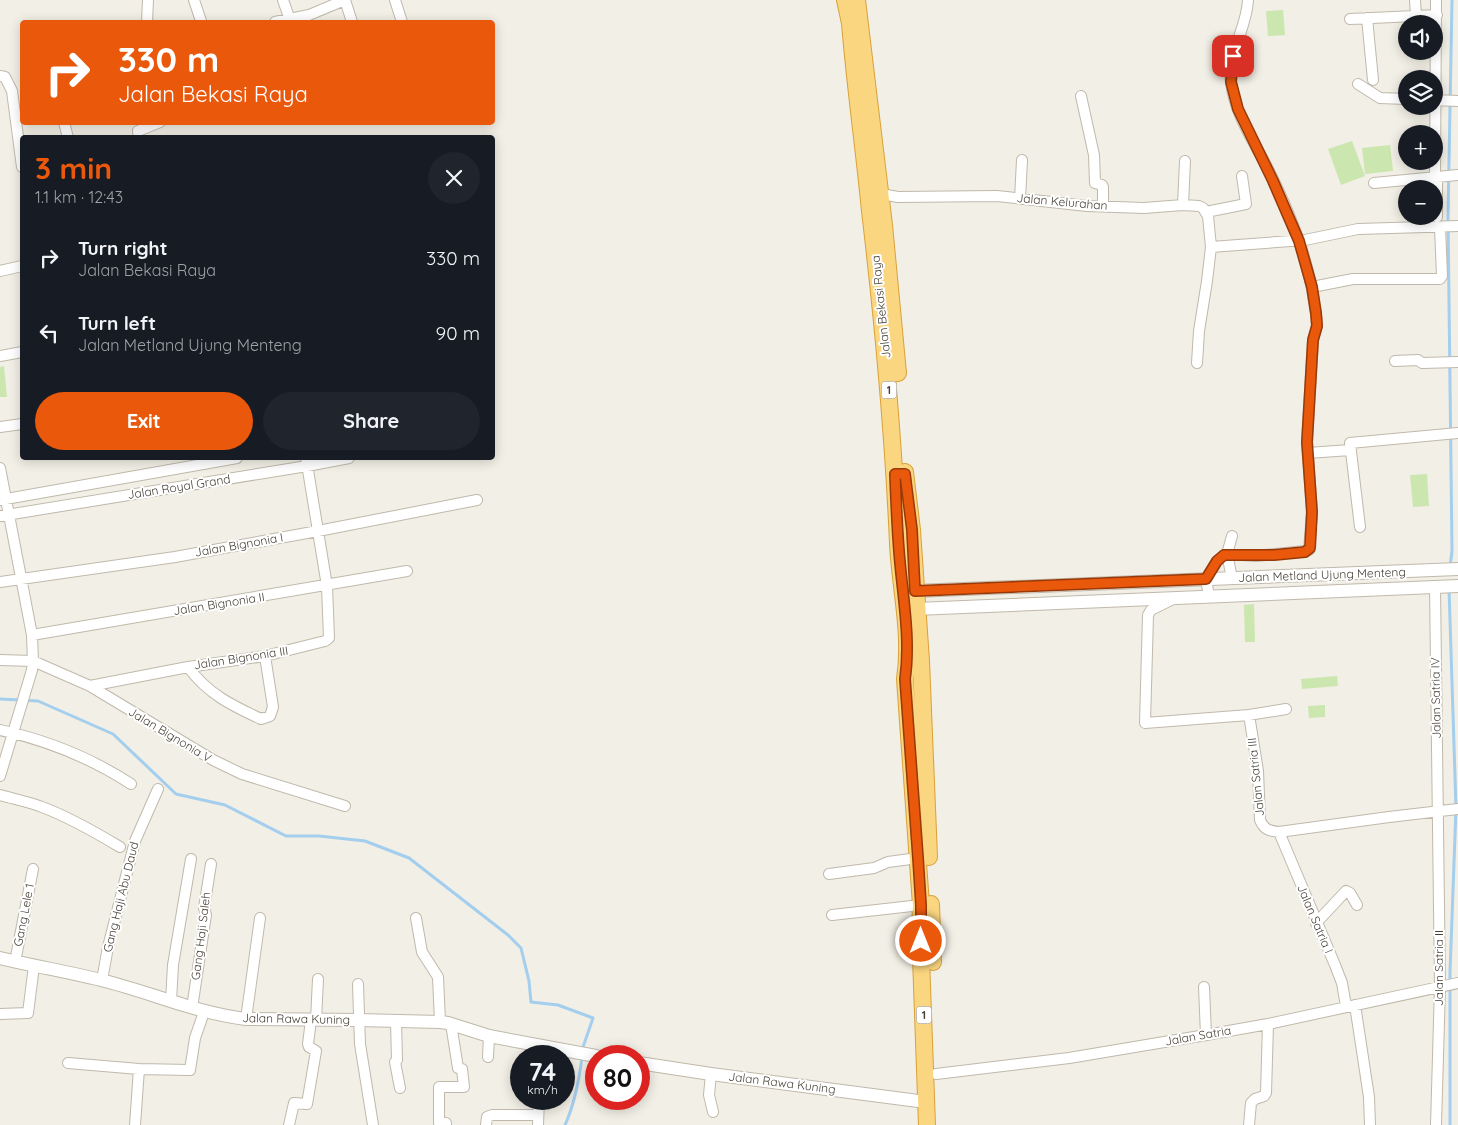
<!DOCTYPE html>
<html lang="en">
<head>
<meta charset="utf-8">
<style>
	:root { --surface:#171b24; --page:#20242c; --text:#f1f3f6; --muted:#9ea1a6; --accent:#ea580c }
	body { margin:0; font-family:Quicksand,sans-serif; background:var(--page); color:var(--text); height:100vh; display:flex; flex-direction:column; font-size:19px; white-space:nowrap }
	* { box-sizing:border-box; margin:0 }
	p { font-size:16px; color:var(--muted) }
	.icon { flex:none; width:28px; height:28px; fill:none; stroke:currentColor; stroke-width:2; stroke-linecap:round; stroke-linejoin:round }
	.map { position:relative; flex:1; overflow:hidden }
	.side { position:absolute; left:20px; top:135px; width:475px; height:325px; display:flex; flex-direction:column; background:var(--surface); border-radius:5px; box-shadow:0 2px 12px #0003 }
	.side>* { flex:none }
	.hud { position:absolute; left:20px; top:20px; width:475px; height:105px; border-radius:5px; box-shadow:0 2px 12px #0003; background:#ea580c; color:#fff; overflow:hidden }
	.buttons { position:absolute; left:1398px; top:15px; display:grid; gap:10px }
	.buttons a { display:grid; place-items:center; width:45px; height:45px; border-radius:50%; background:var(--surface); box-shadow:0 2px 12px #0003; font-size:25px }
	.speed { position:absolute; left:510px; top:1045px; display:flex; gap:10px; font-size:25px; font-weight:700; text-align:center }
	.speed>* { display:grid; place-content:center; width:65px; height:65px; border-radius:50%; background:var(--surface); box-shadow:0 2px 12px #0003; line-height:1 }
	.speed small { font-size:12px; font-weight:400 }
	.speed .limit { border:8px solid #d22; background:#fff; color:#111 }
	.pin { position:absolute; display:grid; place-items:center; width:42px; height:42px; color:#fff; margin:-21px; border-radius:10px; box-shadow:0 2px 8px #0006 }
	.me { position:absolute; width:55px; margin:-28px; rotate:0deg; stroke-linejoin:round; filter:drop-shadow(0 0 4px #0008) }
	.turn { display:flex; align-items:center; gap:18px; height:105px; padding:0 15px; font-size:22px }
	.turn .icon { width:65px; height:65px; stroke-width:2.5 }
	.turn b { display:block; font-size:35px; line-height:42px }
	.round { display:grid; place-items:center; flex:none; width:52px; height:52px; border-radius:26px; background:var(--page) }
	.summary { display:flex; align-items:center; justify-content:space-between; height:85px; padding:0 15px }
	h1 { font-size:30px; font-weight:800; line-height:38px; color:var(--accent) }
	.button { display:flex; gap:10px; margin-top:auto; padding:10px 15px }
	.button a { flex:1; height:58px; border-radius:30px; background:var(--accent); color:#fff; font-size:20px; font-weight:800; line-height:58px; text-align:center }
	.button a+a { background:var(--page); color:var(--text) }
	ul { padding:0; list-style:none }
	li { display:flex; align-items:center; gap:15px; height:75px; padding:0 15px }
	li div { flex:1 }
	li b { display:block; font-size:19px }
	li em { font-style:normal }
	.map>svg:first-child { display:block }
	.green { fill:#cce6af }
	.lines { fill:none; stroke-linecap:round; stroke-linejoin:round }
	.stream { stroke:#a3ceee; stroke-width:3 }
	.minor-casing { stroke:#c0b9ab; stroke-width:12 }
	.tertiary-casing { stroke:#c0b9ab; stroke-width:14 }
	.trunk-casing { stroke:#d9a139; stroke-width:18 }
	.minor { stroke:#fff; stroke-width:10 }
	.tertiary { stroke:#fff; stroke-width:12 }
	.trunk { stroke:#fad680; stroke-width:16 }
	.route-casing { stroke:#983908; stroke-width:12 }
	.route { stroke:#ea580c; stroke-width:9 }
	.labels { text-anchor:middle; stroke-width:4; stroke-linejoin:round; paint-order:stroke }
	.shield { fill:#fff; stroke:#7d7972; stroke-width:1 }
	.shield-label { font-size:11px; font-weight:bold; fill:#453f35 }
	.street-label { font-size:12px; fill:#453f35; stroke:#fff }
</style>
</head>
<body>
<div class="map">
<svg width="1458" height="1125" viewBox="0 0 1458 1125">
	<rect width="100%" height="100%" fill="#f2efe6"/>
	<!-- green -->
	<path class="green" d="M 1283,10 L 1285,35 L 1268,36 L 1266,11 Z
		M 1352,141 L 1365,176 L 1341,185 L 1328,149 Z
		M 1390,145 L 1393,171 L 1365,174 L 1362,148 Z
		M 4,366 L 7,397 L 0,397 L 0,367 Z
		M 1427,474 L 1429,506 L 1413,507 L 1410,475 Z
		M 1254,604 L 1255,642 L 1245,642 L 1244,605 Z
		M 1337,676 L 1338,686 L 1302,689 L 1301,679 Z
		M 1325,705 L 1325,717 L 1309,718 L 1308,706 Z"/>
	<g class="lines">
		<!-- stream -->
		<path class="stream" d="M 1450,567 L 1452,551 L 1448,216 L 1452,0
			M 1449,588 L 1456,808 L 1450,972 L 1450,1125
			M 0,699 L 38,701 L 113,734 L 176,794 L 225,805 L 286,836 L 319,836 L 365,841 L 409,858 L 508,935 L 521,948 L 529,981 L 531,1002 L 558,1005 L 593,1018 L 582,1050
			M 565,1125 C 575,1103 579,1081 582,1057"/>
		<!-- minor casing -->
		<g class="minor-casing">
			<path id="minor" d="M 194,0 L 201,21
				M 283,0 L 290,20
				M 345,0 L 352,22
				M 395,0 L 402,22
				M 1415,0 L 1416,16
				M 1367,18 L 1373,80
				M 1350,19 L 1437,15
				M 147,22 L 148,0
				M 275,22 L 309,15 L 345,0
				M 0,76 L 5,77 L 12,91 L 22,167
				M 1358,84 L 1380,98 L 1406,99
				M 1081,96 L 1094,155 L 1095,183 L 1102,185 L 1103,187 L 1103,206
				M 1434,100 L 1458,101
				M 64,122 L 68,138
				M 139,138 L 138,131 L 160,122
				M 1435,176 L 1436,0
				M 1374,183 L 1458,175
				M 881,194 L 898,197 L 997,196 L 1087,206 L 1144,208 L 1183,205 L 1199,206 L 1203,208 L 1208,216 L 1211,247 L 1207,281 L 1199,331 L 1197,363
				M 1020,199 L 1022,160
				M 1183,205 L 1185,161
				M 1206,212 L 1246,204 L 1242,176
				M 1437,217 L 1437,176
				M 1211,247 L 1305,240 L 1358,229 L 1458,226
				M 0,271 L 22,266
				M 1312,287 L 1353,279 L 1440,279 L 1442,276 L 1440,227
				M 0,356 L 22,352
				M 1395,361 L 1418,360 L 1422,363 L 1458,362
				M 0,427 L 22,424
				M 1308,453 L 1350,450
				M 0,468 L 32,635 L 33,661 L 32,670 L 0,776
				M 0,500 L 237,458
				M 0,516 L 307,466 L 349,458
				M 1360,527 L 1350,443 L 1458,433
				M 1232,578 L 1227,554 L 1256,556 L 1305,551 L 1309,550 L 1312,512 L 1307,442 L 1313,340 C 1314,335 1316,330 1317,325 C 1317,318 1315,310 1314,302 C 1308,256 1289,211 1268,169 C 1254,142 1234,113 1231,82 C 1227,54 1247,28 1248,0
				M 0,582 L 175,557 L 318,531 L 477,500
				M 1435,586 L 1440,987 L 1436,1125
				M 1209,596 L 1206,579 L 1217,561 L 1227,554 L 1232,536
				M 1173,599 L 1151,610 L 1148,615 L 1145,723 L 1249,715 L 1286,709
				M 32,635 L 407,571
				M 0,660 L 33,661 L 90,686 L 213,760 L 242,774 L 345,806
				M 188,667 C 208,694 231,705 261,719 L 270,716 L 273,707 L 265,656
				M 90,686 L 188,667 L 265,656 L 325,641 L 329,638 L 327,586 L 306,458
				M 1249,715 L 1258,771 L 1260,820 C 1264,830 1270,831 1279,832 L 1389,817 L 1458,809
				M 0,730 C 46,740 91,758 131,784
				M 0,795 C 14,799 29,802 42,807 C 69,817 95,832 120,847
				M 1279,832 L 1335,965 L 1342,983 L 1346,1006
				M 829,874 L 874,868 L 888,862 L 918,858
				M 832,915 L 921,905
				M 416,918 L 422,952 L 438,977 L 440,1022
				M 1316,923 L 1346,891 L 1350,893 L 1357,905
				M 15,962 L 33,869
				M 102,980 L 108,947 L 135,841 L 158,789
				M 358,984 L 360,1044 L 373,1125
				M 1204,987 L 1206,1035
				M 171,1001 L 173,965 L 191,859
				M 1355,1005 L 1369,1097 L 1370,1125
				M 192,1008 L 206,915 L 204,908 L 211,864
				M 0,1014 L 28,1013 L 34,966
				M 246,1019 L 260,918
				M 316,1020 L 318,979
				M 396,1021 L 397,1060 L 395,1062 L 400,1088
				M 542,1056 L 542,1046
				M 488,1057 L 489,1036
				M 68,1063 L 139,1069 L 190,1070 L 195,1038 L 204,1012
				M 711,1074 L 709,1095 L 713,1112
				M 936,1074 L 1069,1058 L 1206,1035 L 1268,1024 L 1458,983
				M 135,1125 L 139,1069
				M 289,1125 L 294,1103 L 307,1104 L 316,1051 L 309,1047 L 308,1044 L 311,1020
				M 446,1125 L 446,1123 L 439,1123 L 439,1087 L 464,1087 L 462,1069 L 458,1068 L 451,1024
				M 486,1125 L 487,1117 L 492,1115 L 538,1115
				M 538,1125 L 539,1099
				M 1249,1125 L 1251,1103 L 1255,1099 L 1264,1096 L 1266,1093 L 1268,1024"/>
		</g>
		<!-- tertiary casing -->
		<g class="tertiary-casing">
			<path id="tertiary" d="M 915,591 L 1458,569
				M 916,609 L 1458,586
				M 0,958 C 34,966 68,972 101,980 C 150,992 196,1013 246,1019 L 358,1020 L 440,1022 L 448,1023 L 489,1036 L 596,1056
				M 639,1063 L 711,1074 L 926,1102"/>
		</g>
		<!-- trunk casing -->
		<g class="trunk-casing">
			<path id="trunk" d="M 845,0 L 850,23 C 855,86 864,148 870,211 C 883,321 893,432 898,543 C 900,588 912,634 905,679 L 921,905 L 920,930 L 927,1125
				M 857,0 L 884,225 L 898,373
				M 905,472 L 912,530 L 921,661 L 929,857
				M 931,904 L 933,962"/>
		</g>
		<!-- minor -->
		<use href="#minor" class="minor"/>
		<!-- tertiary -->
		<use href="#tertiary" class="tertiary"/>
		<!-- trunk -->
		<use href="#trunk" class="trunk"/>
	</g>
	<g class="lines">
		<!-- route casing -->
		<g class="route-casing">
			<path id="route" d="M 921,941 L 921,905 L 918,858 L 905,679 C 911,637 902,593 899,551 C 897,526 896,500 895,474 L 905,474 L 912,530 L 915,591 L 1206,579 L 1217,561 L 1224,555 L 1274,555 L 1305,552 L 1310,548 L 1312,512 L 1307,442 L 1313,340 L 1317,326 L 1316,313 L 1312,287 L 1299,241 L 1273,181 L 1238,109 L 1231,82 L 1233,56"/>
		</g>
		<!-- route -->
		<use href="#route" class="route"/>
	</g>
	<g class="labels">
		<!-- shield labels -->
		<g class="shield">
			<rect x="881.5" y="381.5" width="15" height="17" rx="4"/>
			<rect x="916.5" y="1006.5" width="15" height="17" rx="4"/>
		</g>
		<g class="shield-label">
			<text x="889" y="394">1</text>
			<text x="924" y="1019">1</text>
		</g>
		<!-- street labels -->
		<g class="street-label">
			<text transform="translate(1062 202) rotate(5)" y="4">Jalan Kelurahan</text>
			<text transform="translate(881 307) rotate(-96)" y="4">Jalan Bekasi Raya</text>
			<text transform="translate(179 487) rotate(-9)" y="4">Jalan Royal Grand</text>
			<text transform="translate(239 545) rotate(-10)" y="4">Jalan Bignonia I</text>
			<text transform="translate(1322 575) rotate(-2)" y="4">Jalan Metland Ujung Menteng</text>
			<text transform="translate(219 604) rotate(-9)" y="4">Jalan Bignonia II</text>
			<text transform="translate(241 658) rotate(-9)" y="4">Jalan Bignonia III</text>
			<text transform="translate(1436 698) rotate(-91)" y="4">Jalan Satria IV</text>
			<text transform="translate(170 735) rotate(31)" y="4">Jalan Bignonia V</text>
			<text transform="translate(1256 777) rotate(-96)" y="4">Jalan Satria III</text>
			<text transform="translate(121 897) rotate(-76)" y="4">Gang Haji Abu Daud</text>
			<text transform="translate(24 915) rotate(-79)" y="4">Gang Lele 1</text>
			<text transform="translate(1315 919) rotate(67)" y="4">Jalan Satria I</text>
			<text transform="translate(201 936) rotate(-83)" y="4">Gang Haji Saleh</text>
			<text transform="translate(1439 968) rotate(-90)" y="4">Jalan Satria II</text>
			<text transform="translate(296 1019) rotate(1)" y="4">Jalan Rawa Kuning</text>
			<text transform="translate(1198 1036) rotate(-10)" y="4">Jalan Satria</text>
			<text transform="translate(782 1083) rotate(7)" y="4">Jalan Rawa Kuning</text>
		</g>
	</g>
</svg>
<div class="buttons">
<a><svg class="icon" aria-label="sound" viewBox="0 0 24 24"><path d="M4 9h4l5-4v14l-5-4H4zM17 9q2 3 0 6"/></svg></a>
<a><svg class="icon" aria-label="layers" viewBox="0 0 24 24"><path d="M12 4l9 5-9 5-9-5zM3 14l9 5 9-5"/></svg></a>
<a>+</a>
<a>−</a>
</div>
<div class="speed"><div>74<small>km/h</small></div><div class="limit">80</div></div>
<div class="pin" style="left:1233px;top:56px;background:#d93025"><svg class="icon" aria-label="arrive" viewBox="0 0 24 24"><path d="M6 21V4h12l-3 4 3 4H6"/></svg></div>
<svg class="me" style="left:921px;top:941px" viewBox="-20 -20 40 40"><circle r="17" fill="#ea580c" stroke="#fff" stroke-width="3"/><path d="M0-11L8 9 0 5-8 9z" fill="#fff"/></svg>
<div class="hud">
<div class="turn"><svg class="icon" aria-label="right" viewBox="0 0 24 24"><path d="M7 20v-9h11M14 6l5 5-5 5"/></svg><div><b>330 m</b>Jalan Bekasi Raya</div></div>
</div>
<section class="side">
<div class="summary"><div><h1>3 min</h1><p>1.1 km · 12:43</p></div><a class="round"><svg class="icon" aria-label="close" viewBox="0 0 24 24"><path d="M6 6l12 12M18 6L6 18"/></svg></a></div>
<ul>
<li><svg class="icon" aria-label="right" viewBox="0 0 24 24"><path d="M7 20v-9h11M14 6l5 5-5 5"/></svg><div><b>Turn right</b><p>Jalan Bekasi Raya</p></div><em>330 m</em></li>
<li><svg class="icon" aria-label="left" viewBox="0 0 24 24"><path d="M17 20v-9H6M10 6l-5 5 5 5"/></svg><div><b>Turn left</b><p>Jalan Metland Ujung Menteng</p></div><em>90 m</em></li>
</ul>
<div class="button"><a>Exit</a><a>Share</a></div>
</section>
</div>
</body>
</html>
